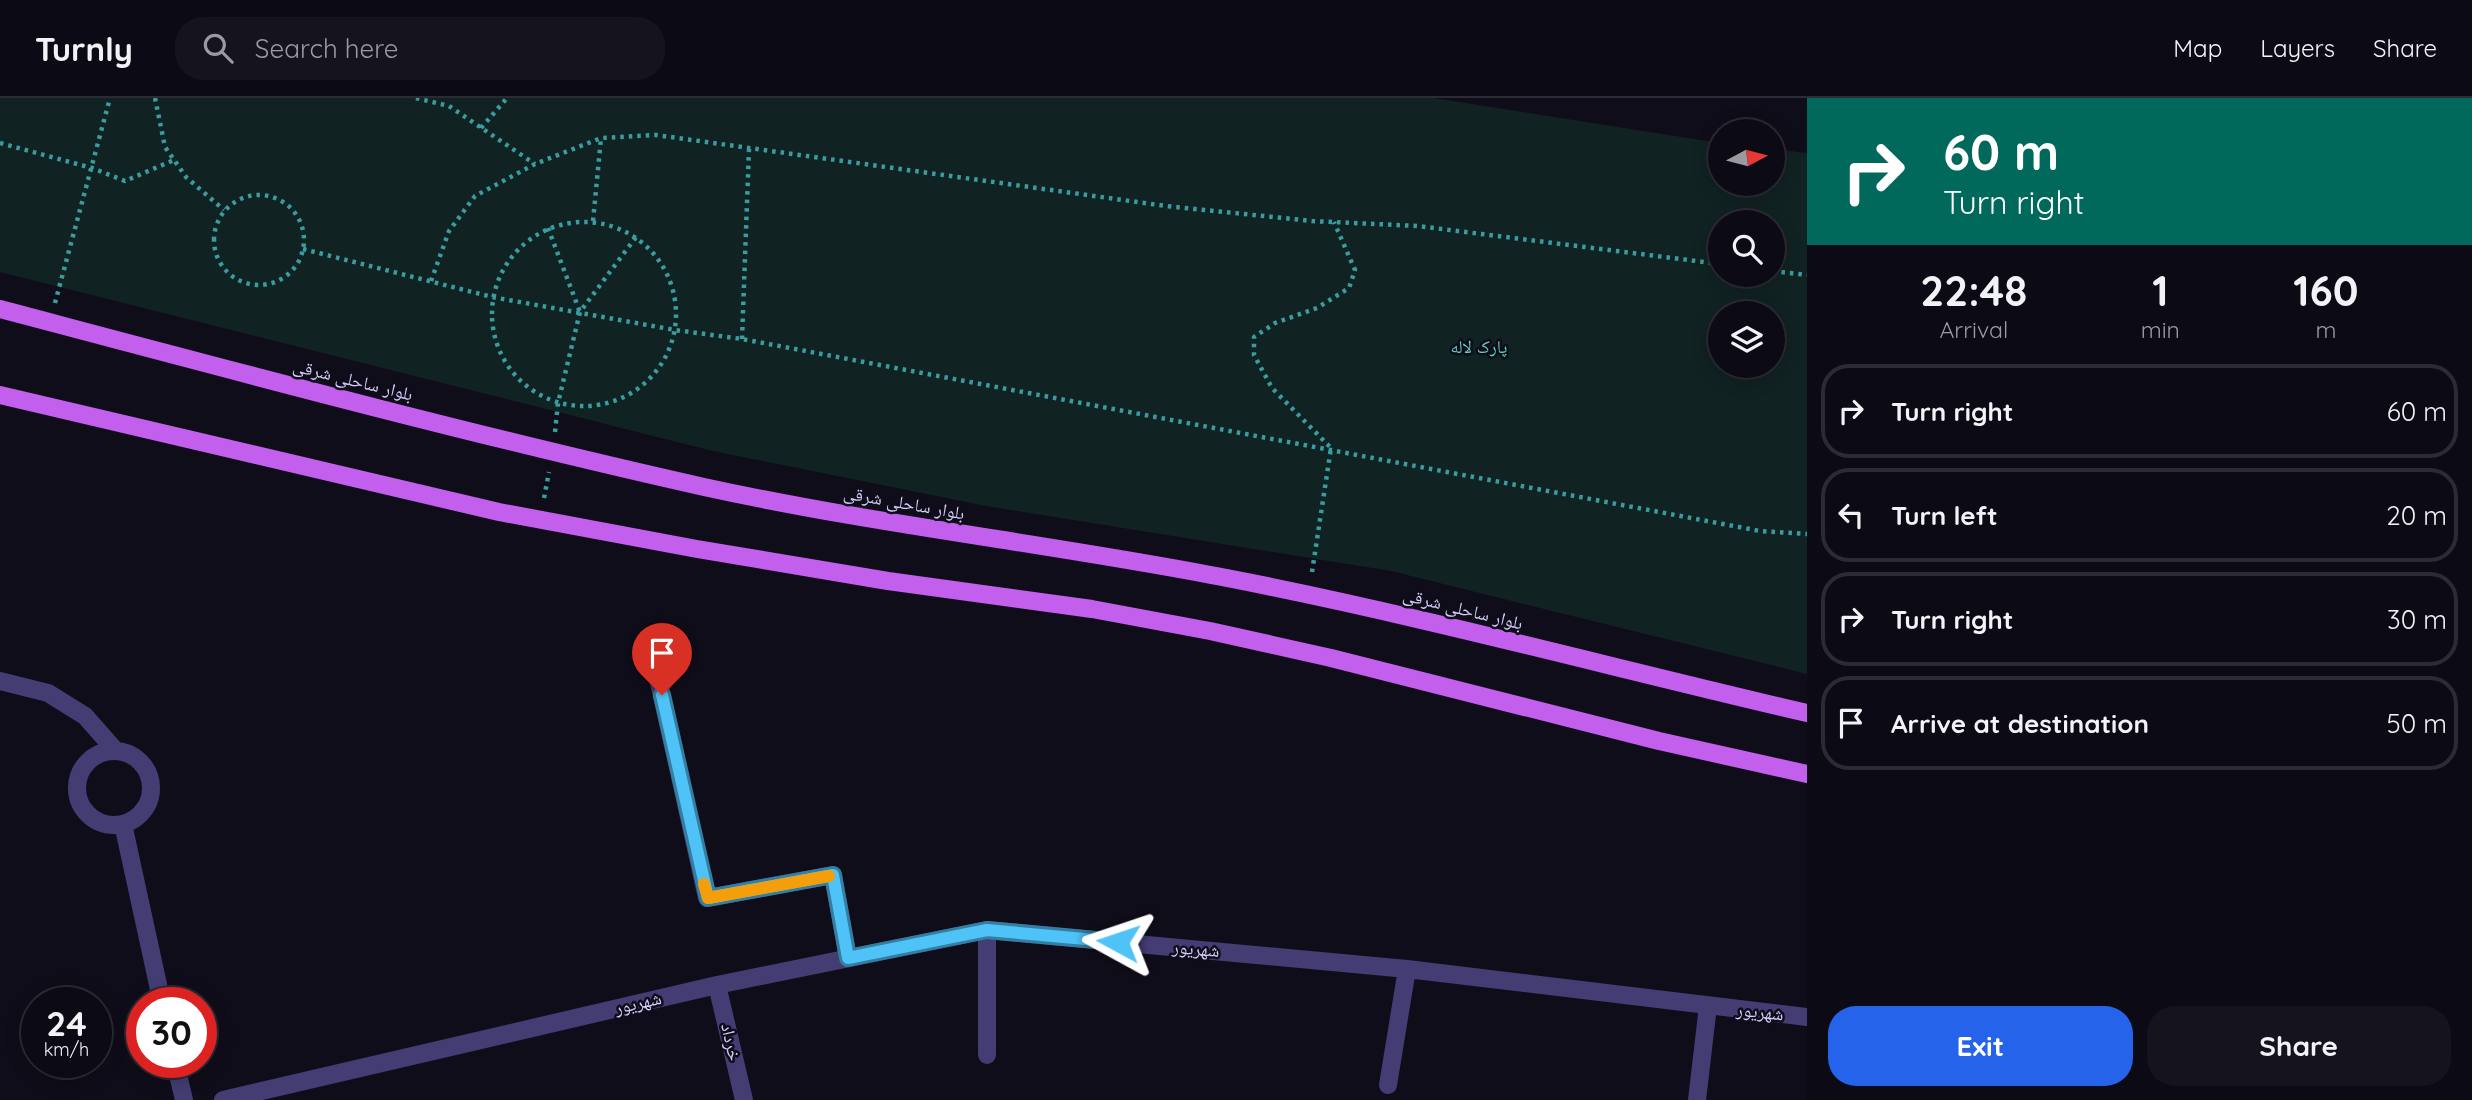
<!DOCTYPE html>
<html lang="en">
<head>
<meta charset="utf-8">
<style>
	:root { --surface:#0c0a14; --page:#15131d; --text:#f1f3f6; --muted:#9a9aa0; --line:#2c2b34; --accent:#2563eb }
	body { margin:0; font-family:Quicksand,"Noto Naskh Arabic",sans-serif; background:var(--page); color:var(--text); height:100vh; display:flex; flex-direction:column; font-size:26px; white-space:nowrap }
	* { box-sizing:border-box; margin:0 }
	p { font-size:23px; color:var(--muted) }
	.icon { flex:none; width:38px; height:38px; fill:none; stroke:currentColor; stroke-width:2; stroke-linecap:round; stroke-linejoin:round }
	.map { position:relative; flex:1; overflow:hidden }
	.panel { display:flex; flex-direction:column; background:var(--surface); width:665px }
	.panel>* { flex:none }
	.hud { background:#00695c; color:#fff; overflow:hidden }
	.needle { width:46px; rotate:83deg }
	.fabs { position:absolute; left:1708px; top:21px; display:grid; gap:14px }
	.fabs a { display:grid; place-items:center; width:77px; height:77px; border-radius:50%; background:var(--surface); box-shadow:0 4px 18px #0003,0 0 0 2px var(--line); font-size:35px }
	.speed { position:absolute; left:21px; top:889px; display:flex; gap:14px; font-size:35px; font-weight:700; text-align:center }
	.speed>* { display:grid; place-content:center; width:91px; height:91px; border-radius:50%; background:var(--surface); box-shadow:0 4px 18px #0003,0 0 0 2px var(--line); line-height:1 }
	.speed small { font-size:18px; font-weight:400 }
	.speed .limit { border:10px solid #d22; background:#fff; color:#111 }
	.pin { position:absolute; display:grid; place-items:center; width:60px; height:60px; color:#fff; margin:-72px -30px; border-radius:50% 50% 50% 0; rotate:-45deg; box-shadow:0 0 7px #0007 }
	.pin .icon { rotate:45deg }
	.me { position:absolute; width:77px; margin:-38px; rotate:275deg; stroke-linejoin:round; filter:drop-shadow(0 0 5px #0008) }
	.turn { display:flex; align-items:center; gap:24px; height:147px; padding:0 21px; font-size:32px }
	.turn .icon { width:91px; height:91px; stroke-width:2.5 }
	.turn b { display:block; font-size:49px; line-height:60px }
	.eta { display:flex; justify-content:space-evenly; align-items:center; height:119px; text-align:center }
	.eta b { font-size:42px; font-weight:700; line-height:49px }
	.action { display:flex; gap:14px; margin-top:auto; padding:14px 21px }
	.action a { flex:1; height:80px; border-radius:28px; background:var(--accent); color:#fff; font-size:28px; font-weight:700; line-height:80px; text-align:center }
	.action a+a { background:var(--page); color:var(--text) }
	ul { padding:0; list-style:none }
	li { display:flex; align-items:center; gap:21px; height:94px; margin:0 14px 10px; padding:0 7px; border:4px solid var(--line); border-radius:28px }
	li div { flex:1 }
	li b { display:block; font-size:26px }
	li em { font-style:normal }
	header { display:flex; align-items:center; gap:42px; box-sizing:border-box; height:98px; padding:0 35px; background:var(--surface); border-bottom:2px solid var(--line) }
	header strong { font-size:33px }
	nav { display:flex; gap:38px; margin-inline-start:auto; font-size:24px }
	.search { width:490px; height:63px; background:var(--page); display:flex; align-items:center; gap:18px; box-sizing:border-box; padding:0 24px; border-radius:28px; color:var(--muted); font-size:26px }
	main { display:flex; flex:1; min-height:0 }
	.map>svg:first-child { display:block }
	.green { fill:#112223; fill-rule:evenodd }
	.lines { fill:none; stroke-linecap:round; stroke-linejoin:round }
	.path { stroke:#399d9f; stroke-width:4.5; stroke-dasharray:3.5 5; stroke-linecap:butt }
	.minor { stroke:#433d74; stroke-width:18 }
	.major { stroke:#c35fed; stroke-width:18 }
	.route-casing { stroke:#337fa1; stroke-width:18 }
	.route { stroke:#4fc3f7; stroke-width:12 }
	.slow { stroke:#f59e0b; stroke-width:12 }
	.labels { text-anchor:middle; stroke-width:5; stroke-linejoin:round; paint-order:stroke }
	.park-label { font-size:18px; fill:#61cfbc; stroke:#100d1a }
	.street-label { font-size:18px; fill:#d4ccf9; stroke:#100d1a }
</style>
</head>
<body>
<header>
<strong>Turnly</strong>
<div class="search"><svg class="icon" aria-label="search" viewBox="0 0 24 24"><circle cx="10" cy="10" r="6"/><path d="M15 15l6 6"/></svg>Search here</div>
<nav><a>Map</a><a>Layers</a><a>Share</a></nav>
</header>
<main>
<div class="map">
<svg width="1807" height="1002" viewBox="0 0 1807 1002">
	<rect width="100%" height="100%" fill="#100d1a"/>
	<!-- green -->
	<path class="green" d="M 0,0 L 1434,0 L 1720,45 L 1720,86 L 1773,86 L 1773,51 L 1807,55 L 1807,576 L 1391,473 L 986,408 L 713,353 L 0,174 ZM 1720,124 L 1773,124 L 1773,177 L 1720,177 ZM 1720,215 L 1773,215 L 1773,268 L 1720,268 Z"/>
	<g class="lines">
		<!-- path -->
		<path class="path" d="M 155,0 L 165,49 L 186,79 L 224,112
			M 416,0 L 449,8 L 535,66
			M 481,30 L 507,0
			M 0,45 L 92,70 L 125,83 L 174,62
			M214 142a45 45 0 1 1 90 0a45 45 0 1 1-90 0Z
			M 593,123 L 601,40
			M492 216a92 92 0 1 1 184 0a92 92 0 1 1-184 0Z
			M 548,130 L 580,214
			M 303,151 L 492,199 L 675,232 L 742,241 L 1760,433 L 1807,436
			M 1773,173 L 1807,177
			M 431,183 L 449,133 L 475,98 L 535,66 L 601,40 L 656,37 L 1166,108 L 1312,123 L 1418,128 L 1720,166
			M 55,205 L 110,0
			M 742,241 L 749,51
			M 555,334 L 558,305 L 580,214 L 636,139
			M 544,400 L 549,374
			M 1312,474 L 1331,350 L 1272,290 L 1254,257 L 1254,239 L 1275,225 L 1317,210 L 1349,190 L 1355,172 L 1334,124"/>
		<!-- minor -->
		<path class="minor" d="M 656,571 L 707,800 L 833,777 L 848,860
			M 0,583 L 48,595 L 85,618 L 115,652
			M77 690a37 37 0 1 1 74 0a37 37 0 1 1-74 0Z
			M 123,726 L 162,905
			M 987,832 L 987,957
			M 717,887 L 744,1002
			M 175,964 L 184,1002
			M 1388,987 L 1407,871
			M 223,1002 L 717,887 L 987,832 L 1407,871 L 1807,919
			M 1697,1002 L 1708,908"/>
		<!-- major -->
		<path class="major" d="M 0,211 C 234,273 468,336 704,389 C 877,427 1053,446 1227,480 C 1422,518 1613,570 1807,615
			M 0,297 L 499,414 L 697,451 L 888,483 L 1092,511 L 1210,533 L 1331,560 L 1659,643 L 1807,676"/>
	</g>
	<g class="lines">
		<!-- route casing -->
		<g class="route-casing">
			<path id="route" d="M 662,597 L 708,800 L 833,777 L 848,860 L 987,832 L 1118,844"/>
		</g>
		<!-- route -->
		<use href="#route" class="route"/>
		<!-- slow -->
		<path class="slow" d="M 704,786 L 708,800 L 829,778"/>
	</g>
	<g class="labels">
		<!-- park labels -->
		<g class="park-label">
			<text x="1479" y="255">پارک لاله</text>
		</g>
		<!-- street labels -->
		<g class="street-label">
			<text transform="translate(353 282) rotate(14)" y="6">بلوار ساحلی شرقی</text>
			<text transform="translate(904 405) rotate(10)" y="6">بلوار ساحلی شرقی</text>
			<text transform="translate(1463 511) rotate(14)" y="6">بلوار ساحلی شرقی</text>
			<text transform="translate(1196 851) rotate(5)" y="6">شهریور</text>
			<text transform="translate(638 905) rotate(-13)" y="6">شهریور</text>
			<text transform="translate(1760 914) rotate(6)" y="6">شهریور</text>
			<text transform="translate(731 944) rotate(77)" y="6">خرداد</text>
		</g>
	</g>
</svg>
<div class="fabs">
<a><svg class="needle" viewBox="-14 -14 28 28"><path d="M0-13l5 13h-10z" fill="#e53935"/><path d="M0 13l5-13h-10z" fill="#9a9aa0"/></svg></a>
<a><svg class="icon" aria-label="search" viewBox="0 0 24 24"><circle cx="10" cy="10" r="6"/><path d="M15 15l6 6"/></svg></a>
<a><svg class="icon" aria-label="layers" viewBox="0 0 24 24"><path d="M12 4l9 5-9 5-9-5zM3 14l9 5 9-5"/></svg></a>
</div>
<div class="speed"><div>24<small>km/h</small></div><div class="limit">30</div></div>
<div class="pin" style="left:662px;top:597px;background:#d93025"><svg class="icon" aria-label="arrive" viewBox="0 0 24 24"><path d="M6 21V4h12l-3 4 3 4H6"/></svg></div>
<svg class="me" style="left:1118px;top:844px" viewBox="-20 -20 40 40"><path d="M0-17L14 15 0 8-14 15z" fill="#4fc3f7" stroke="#fff" stroke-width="4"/></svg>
</div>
<section class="panel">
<div class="hud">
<div class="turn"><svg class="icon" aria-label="right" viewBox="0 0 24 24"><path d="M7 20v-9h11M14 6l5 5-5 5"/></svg><div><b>60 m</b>Turn right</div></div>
</div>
<div class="eta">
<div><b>22:48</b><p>Arrival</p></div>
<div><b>1</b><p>min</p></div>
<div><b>160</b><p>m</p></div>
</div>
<ul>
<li><svg class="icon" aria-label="right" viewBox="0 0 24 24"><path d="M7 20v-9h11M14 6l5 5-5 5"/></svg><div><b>Turn right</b></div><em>60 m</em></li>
<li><svg class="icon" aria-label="left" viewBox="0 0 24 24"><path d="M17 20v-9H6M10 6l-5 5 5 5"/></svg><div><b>Turn left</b></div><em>20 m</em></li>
<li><svg class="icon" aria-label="right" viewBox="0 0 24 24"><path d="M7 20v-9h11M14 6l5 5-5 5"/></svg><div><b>Turn right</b></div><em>30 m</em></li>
<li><svg class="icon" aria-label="arrive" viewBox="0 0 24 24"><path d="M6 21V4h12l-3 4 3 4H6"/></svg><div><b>Arrive at destination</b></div><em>50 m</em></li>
</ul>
<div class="action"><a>Exit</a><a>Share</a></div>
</section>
</main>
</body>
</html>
